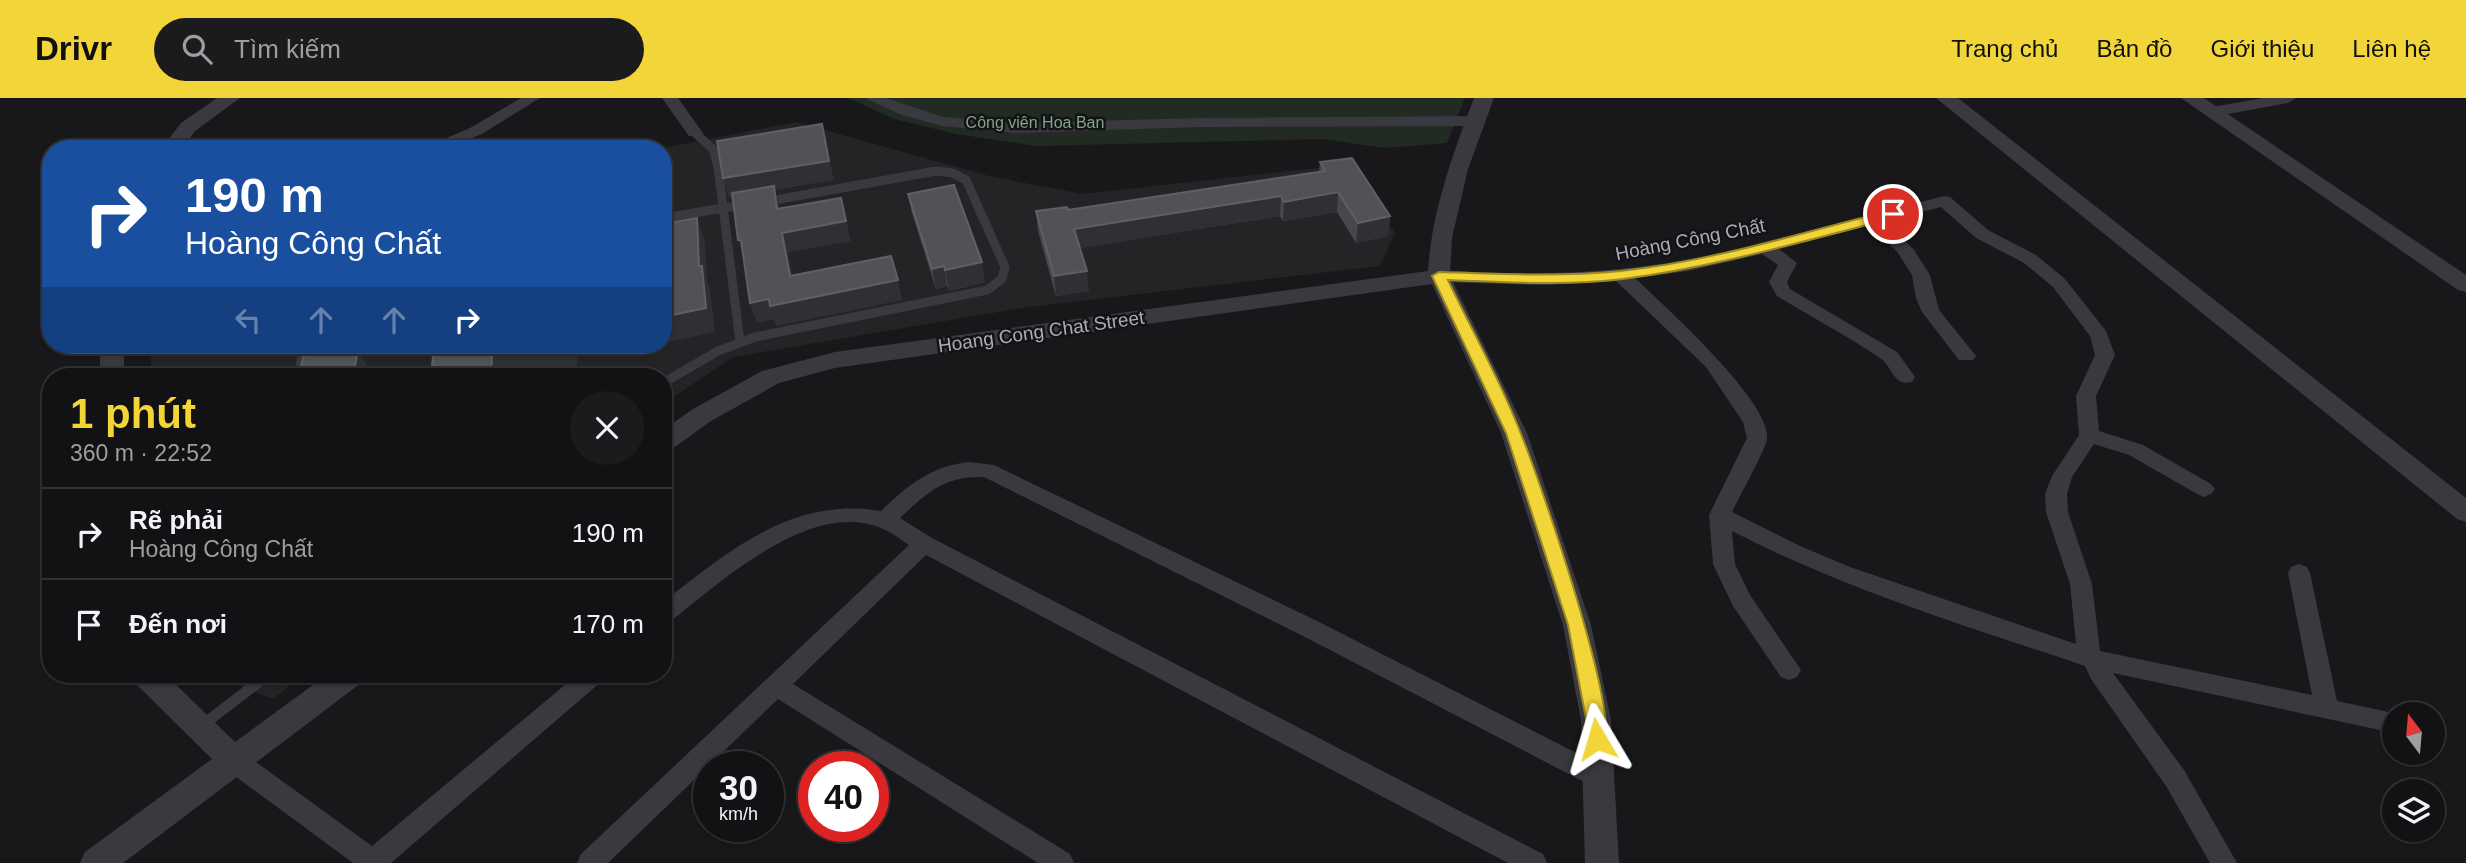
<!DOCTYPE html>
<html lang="vi">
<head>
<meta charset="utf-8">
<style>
	:root { --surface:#121214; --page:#1b1b1d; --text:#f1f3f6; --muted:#9c9ea0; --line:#313234; --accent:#f1d539 }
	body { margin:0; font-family:Arial,sans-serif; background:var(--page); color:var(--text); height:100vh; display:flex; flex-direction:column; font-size:26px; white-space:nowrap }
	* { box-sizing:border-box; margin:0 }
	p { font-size:23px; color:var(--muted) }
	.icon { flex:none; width:38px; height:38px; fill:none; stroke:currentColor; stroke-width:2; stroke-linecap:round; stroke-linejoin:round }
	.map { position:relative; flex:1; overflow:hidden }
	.panel { position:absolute; left:42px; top:270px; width:630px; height:315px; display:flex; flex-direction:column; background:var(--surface); border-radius:28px; box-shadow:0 2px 5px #0004,0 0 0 2px var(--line) }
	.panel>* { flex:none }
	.banner { position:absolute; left:42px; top:42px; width:630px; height:214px; border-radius:28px; box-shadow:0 2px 5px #0004,0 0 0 2px var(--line); background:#1a4fa0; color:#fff; overflow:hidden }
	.needle { width:46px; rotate:344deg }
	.buttons { position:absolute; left:2382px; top:604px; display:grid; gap:14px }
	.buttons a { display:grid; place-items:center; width:63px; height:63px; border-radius:50%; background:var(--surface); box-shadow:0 2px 5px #0004,0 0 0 2px var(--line); font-size:35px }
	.speed { position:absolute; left:693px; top:653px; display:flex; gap:14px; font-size:35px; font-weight:700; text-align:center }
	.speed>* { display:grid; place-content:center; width:91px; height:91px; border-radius:50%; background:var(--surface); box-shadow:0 2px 5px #0004,0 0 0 2px var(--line); line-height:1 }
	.speed small { font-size:18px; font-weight:400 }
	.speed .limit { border:10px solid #d22; background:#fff; color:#111 }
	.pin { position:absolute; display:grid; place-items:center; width:60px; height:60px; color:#fff; margin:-30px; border:4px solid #fff; border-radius:50%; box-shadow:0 2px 7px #0007 }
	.me { position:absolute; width:77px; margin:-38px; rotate:353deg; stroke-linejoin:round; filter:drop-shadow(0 0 5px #0008) }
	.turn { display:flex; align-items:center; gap:24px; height:147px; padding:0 28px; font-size:32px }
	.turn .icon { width:91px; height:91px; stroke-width:2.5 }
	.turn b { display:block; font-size:49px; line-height:60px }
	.lanes { display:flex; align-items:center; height:66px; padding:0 28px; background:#0003; justify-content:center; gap:35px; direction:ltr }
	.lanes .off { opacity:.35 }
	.round { display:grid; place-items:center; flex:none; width:74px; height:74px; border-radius:37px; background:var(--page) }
	.head { display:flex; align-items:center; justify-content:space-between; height:119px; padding:0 28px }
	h1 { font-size:42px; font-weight:600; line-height:52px; color:var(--accent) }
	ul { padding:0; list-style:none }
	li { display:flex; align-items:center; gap:21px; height:91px; padding:0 28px; border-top:2px solid var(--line) }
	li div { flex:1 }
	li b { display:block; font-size:26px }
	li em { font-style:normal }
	header { display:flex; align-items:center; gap:42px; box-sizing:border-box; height:98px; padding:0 35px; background:var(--accent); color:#111 }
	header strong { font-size:33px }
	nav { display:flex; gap:38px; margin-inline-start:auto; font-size:24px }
	.search { width:490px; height:63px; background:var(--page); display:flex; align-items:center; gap:18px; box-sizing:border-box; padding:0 24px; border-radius:38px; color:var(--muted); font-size:26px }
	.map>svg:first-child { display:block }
	.built { fill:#242427 }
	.green { fill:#222a24 }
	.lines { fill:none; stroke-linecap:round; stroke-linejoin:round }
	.service-far1 { stroke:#39393f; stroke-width:9 }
	.service { stroke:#39393f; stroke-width:11 }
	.minor { fill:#39393f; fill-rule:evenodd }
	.tertiary { fill:#39393f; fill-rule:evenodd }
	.wall { fill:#46484c }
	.shaded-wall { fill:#2f3033 }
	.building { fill:#515258; stroke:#5f6067; stroke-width:2 }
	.route { fill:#f1d539; stroke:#9d8a25; stroke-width:2 }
	.labels { text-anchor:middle; stroke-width:5; stroke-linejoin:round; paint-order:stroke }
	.far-park-label { font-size:16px; fill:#81a48a; stroke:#131315 }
	.street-label { font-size:19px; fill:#aaacb9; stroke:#131315 }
</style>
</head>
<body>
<header>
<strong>Drivr</strong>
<div class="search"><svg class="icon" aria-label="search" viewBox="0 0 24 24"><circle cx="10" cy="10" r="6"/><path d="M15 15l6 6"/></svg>Tìm kiếm</div>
<nav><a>Trang chủ</a><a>Bản đồ</a><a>Giới thiệu</a><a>Liên hệ</a></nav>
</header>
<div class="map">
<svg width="2466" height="765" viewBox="0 0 2466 765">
	<rect width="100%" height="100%" fill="#18181a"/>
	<!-- built -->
	<path class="built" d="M 796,24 L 989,78 L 1082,96 L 1317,70 L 1356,71 L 1395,135 L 1380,168 L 1029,209 L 733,259 L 663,306 L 663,278 L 151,278 L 151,247 L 663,247 L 663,51 L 657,51 Z
		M 208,576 L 305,576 L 273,601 Z"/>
	<!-- green -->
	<path class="green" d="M 848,0 L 1465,0 L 1447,45 L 1384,50 L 1323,41 L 1036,48 L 956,36 L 894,21 Z"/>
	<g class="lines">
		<!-- service-far1 -->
		<path class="service-far1" d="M 695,35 L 713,51 L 718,69 L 740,244
			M 663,120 L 748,106
			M 299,278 L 303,247
			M 663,285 L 718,253 L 755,239 L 987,192 L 1002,181 L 1005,169 L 966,82 L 953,75 L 936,73 L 764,104"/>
		<!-- service -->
		<path class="service" d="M 200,629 L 269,576"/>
		<!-- minor -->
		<path class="minor" d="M 521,0 L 540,0 L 482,36 L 444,51 L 421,51 L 470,30 Z
			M 662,0 L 678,0 L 703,35 L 701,38 L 689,38 Z
			M 865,0 L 886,0 L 943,19 L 1014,25 L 1200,20 L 1476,18 L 1484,23 L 1476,28 L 1200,29 L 1014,35 L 942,28 L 902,17 Z
			M 2263,0 L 2296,0 L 2288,5 L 2212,19 L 2204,14 L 2212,9 Z
			M 1944,98 L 1950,99 L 1988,132 L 2036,157 L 2065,181 L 2106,233 L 2115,257 L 2096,298 L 2099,333 L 2143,347 L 2211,386 L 2215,391 L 2211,396 L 2204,399 L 2197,396 L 2129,357 L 2094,346 L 2072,379 L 2067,396 L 2068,414 L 2092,486 L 2100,553 L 2312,597 L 2288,475 L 2291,469 L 2299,466 L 2307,469 L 2310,475 L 2337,603 L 2398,616 L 2394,616 L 2394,635 L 2113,575 L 2184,672 L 2237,765 L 2210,765 L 2166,688 L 2091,581 L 2085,568 C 1966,528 1844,491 1732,433 L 1735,466 L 1750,497 L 1801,572 L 1797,579 L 1789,582 L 1781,579 L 1733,508 L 1713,466 L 1709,417 L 1747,340 L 1743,324 L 1706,269 L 1616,183 L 1546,187 L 1439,184 L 1430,178 L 1439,172 C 1510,177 1582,177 1653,167 C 1752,154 1847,122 1944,98 ZM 1941,109 L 1976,140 L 2024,165 L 2053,189 L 2090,238 L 2095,257 L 2076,298 L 2079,337 L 2052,378 L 2045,396 L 2046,414 L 2070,486 L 2076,546 L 1850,469 L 1800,448 L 1732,414 C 1739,399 1765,353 1767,341 C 1772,304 1662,206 1635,180 L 1688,173 L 1762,156 L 1778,167 L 1769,184 L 1777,198 C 1811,219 1847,238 1880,260 C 1893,269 1893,289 1912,284 L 1915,279 L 1897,254 L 1790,191 L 1787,184 L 1797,165 L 1779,151 L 1871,127 L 1898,155 L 1912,177 L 1916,200 L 1922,214 L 1959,262 L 1973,262 L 1976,258 L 1939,212 L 1930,177 L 1914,152 L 1886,123 Z
			M 969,364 L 994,367 L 1321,525 L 1608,671 L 1612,679 L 1608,687 L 1599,690 L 1590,687 L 1305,539 L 984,379 C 944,378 928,394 900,420 L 932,440 L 1543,756 L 1547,765 L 1508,765 L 926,457 L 793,586 L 1070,756 L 1074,765 L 1038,765 L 778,601 L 608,765 L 577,765 L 581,756 L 909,447 C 900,441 891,434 881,430 C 811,401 722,483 671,523 L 663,526 L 663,504 C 729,453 792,398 881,413 C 908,387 931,368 969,364 Z
			M 578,576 L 606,576 L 602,583 L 391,765 L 353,765 L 224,670 L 220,662 L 224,654 L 233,651 L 242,654 L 372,748 Z"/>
		<!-- tertiary -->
		<path class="tertiary" d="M 217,0 L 240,0 L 195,33 L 182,51 L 161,51 L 181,25 Z
			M 1474,0 L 1494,0 L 1468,71 L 1452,140 L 1450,178 L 1527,335 L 1591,527 L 1611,622 L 1619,765 L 1585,765 L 1581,622 L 1563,527 L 1501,335 L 1432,186 L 835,270 L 779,285 L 711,323 L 672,351 L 663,354 L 663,332 L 693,311 L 762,273 L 835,254 L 1428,173 C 1432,112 1453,56 1474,0 Z
			M 1936,0 L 1958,0 L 2466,400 L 2466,424 L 2457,421 Z
			M 2181,0 L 2204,0 L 2466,177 L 2466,194 L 2458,192 Z
			M 100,247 L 124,247 L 124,278 L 100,278 Z
			M 131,576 L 165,576 L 235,644 L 328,576 L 365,576 L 361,585 L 123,765 L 80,765 L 85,754 L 212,661 L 135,585 Z"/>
	</g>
	<!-- wall -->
	<path class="wall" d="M 1320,64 L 1390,118 L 1388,138 L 1356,145 L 1337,114 L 1283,123 L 1280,118 L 1080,150 L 1089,193 L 1056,198 L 1038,133 L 1036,113 L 1068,112 L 1319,74 Z
		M 908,96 L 985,184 L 949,193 L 947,188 L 936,191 L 912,115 Z"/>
	<!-- shaded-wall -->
	<path class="shaded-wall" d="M 822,26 L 834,82 L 775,92 L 779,107 L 783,130 L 777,111 L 774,92 L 729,100 L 723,80 Z
		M 1338,94 L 1337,114 L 1283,123 L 1284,104 Z
		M 1281,98 L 1280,118 L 1076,151 L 1074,131 Z
		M 841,100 L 851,143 L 788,154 L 796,198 L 790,178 L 782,135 Z
		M 1390,118 L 1388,138 L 1356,145 L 1358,125 Z
		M 697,120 L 705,144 L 707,183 L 710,192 L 715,234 L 663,245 L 663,219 Z
		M 738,142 L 741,142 L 744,162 Z
		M 982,164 L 985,184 L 949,193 L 945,172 Z
		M 944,168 L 947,188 L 936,191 L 932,171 Z
		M 1087,173 L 1089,193 L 1056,198 L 1054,178 Z
		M 898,182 L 902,202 L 776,228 L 774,221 L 757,225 L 750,205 L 769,201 Z
		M 340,247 L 359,247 L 353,278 L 338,256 Z
		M 546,247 L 577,247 L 577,267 L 518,278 L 491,278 L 492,257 Z
		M 609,247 L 653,247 L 613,255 Z
		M 358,252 L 372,276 L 372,278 L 353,278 Z"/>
	<!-- building -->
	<path class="building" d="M 822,26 L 829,63 L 723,80 L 717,43 Z
		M 1352,60 L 1390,118 L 1358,125 L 1338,94 L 1284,104 L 1281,98 L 1074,131 L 1087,173 L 1054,178 L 1036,113 L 1067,109 L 1068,112 L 1325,73 L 1320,64 Z
		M 954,87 L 982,164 L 945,172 L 944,168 L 932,171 L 908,96 Z
		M 774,88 L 777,111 L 841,100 L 846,123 L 782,135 L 790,178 L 891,158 L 898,182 L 770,208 L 769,201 L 750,205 L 741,142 L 738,142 L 732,95 Z
		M 697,120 L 699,168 L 702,168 L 706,210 L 663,219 L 663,126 Z
		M 306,247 L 340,247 L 338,256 L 358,252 L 353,278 L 299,278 Z
		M 434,247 L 546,247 L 492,257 L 491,278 L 434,278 L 435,268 L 432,269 Z"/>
	<!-- route -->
	<path class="route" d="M 1893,112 L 1899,116 L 1898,119 C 1807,142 1716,169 1623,181 C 1565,188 1505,184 1448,182 C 1472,233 1501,283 1521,336 C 1539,380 1620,614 1604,647 L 1597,649 L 1591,647 L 1568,527 L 1506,335 L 1432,178 L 1439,174 C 1499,176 1561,179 1621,173 C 1714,163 1803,134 1893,112 Z"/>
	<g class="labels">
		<!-- far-park labels -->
		<g class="far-park-label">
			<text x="1035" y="30">Công viên Hoa Ban</text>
		</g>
		<!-- street labels -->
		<g class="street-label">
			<text transform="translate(1690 141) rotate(-11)" y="7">Hoàng Công Chất</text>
			<text transform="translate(1041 233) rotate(-8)" y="7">Hoang Cong Chat Street</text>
		</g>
	</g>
</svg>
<div class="buttons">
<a><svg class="needle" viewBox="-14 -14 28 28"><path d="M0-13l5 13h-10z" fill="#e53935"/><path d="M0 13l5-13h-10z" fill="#9c9ea0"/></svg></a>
<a><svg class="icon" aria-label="layers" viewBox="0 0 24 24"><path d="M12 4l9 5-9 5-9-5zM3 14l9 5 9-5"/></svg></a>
</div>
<div class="speed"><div>30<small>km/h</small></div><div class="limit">40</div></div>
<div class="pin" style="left:1893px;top:116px;background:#d93025"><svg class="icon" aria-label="arrive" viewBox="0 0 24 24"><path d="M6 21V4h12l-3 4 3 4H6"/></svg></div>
<svg class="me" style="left:1597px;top:641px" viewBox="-20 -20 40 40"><path d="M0-17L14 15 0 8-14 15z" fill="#f1d539" stroke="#fff" stroke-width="4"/></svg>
<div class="banner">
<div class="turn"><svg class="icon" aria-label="right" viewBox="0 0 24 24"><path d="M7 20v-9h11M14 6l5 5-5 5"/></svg><div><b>190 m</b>Hoàng Công Chất</div></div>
<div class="lanes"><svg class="icon off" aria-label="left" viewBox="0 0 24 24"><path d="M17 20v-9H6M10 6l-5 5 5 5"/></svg><svg class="icon off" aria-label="ahead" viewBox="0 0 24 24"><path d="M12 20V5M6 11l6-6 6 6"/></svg><svg class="icon off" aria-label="ahead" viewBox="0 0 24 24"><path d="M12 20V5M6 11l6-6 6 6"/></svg><svg class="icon" aria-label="right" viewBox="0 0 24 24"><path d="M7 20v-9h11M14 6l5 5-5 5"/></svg></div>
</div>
<section class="panel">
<div class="head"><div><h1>1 phút</h1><p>360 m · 22:52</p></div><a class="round"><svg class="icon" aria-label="close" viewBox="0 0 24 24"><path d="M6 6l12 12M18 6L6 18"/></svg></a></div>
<ul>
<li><svg class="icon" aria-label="right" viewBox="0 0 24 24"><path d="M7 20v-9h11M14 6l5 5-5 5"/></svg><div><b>Rẽ phải</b><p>Hoàng Công Chất</p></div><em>190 m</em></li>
<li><svg class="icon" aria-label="arrive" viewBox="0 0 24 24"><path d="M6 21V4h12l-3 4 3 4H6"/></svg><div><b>Đến nơi</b></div><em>170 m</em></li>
</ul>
</section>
</div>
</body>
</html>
